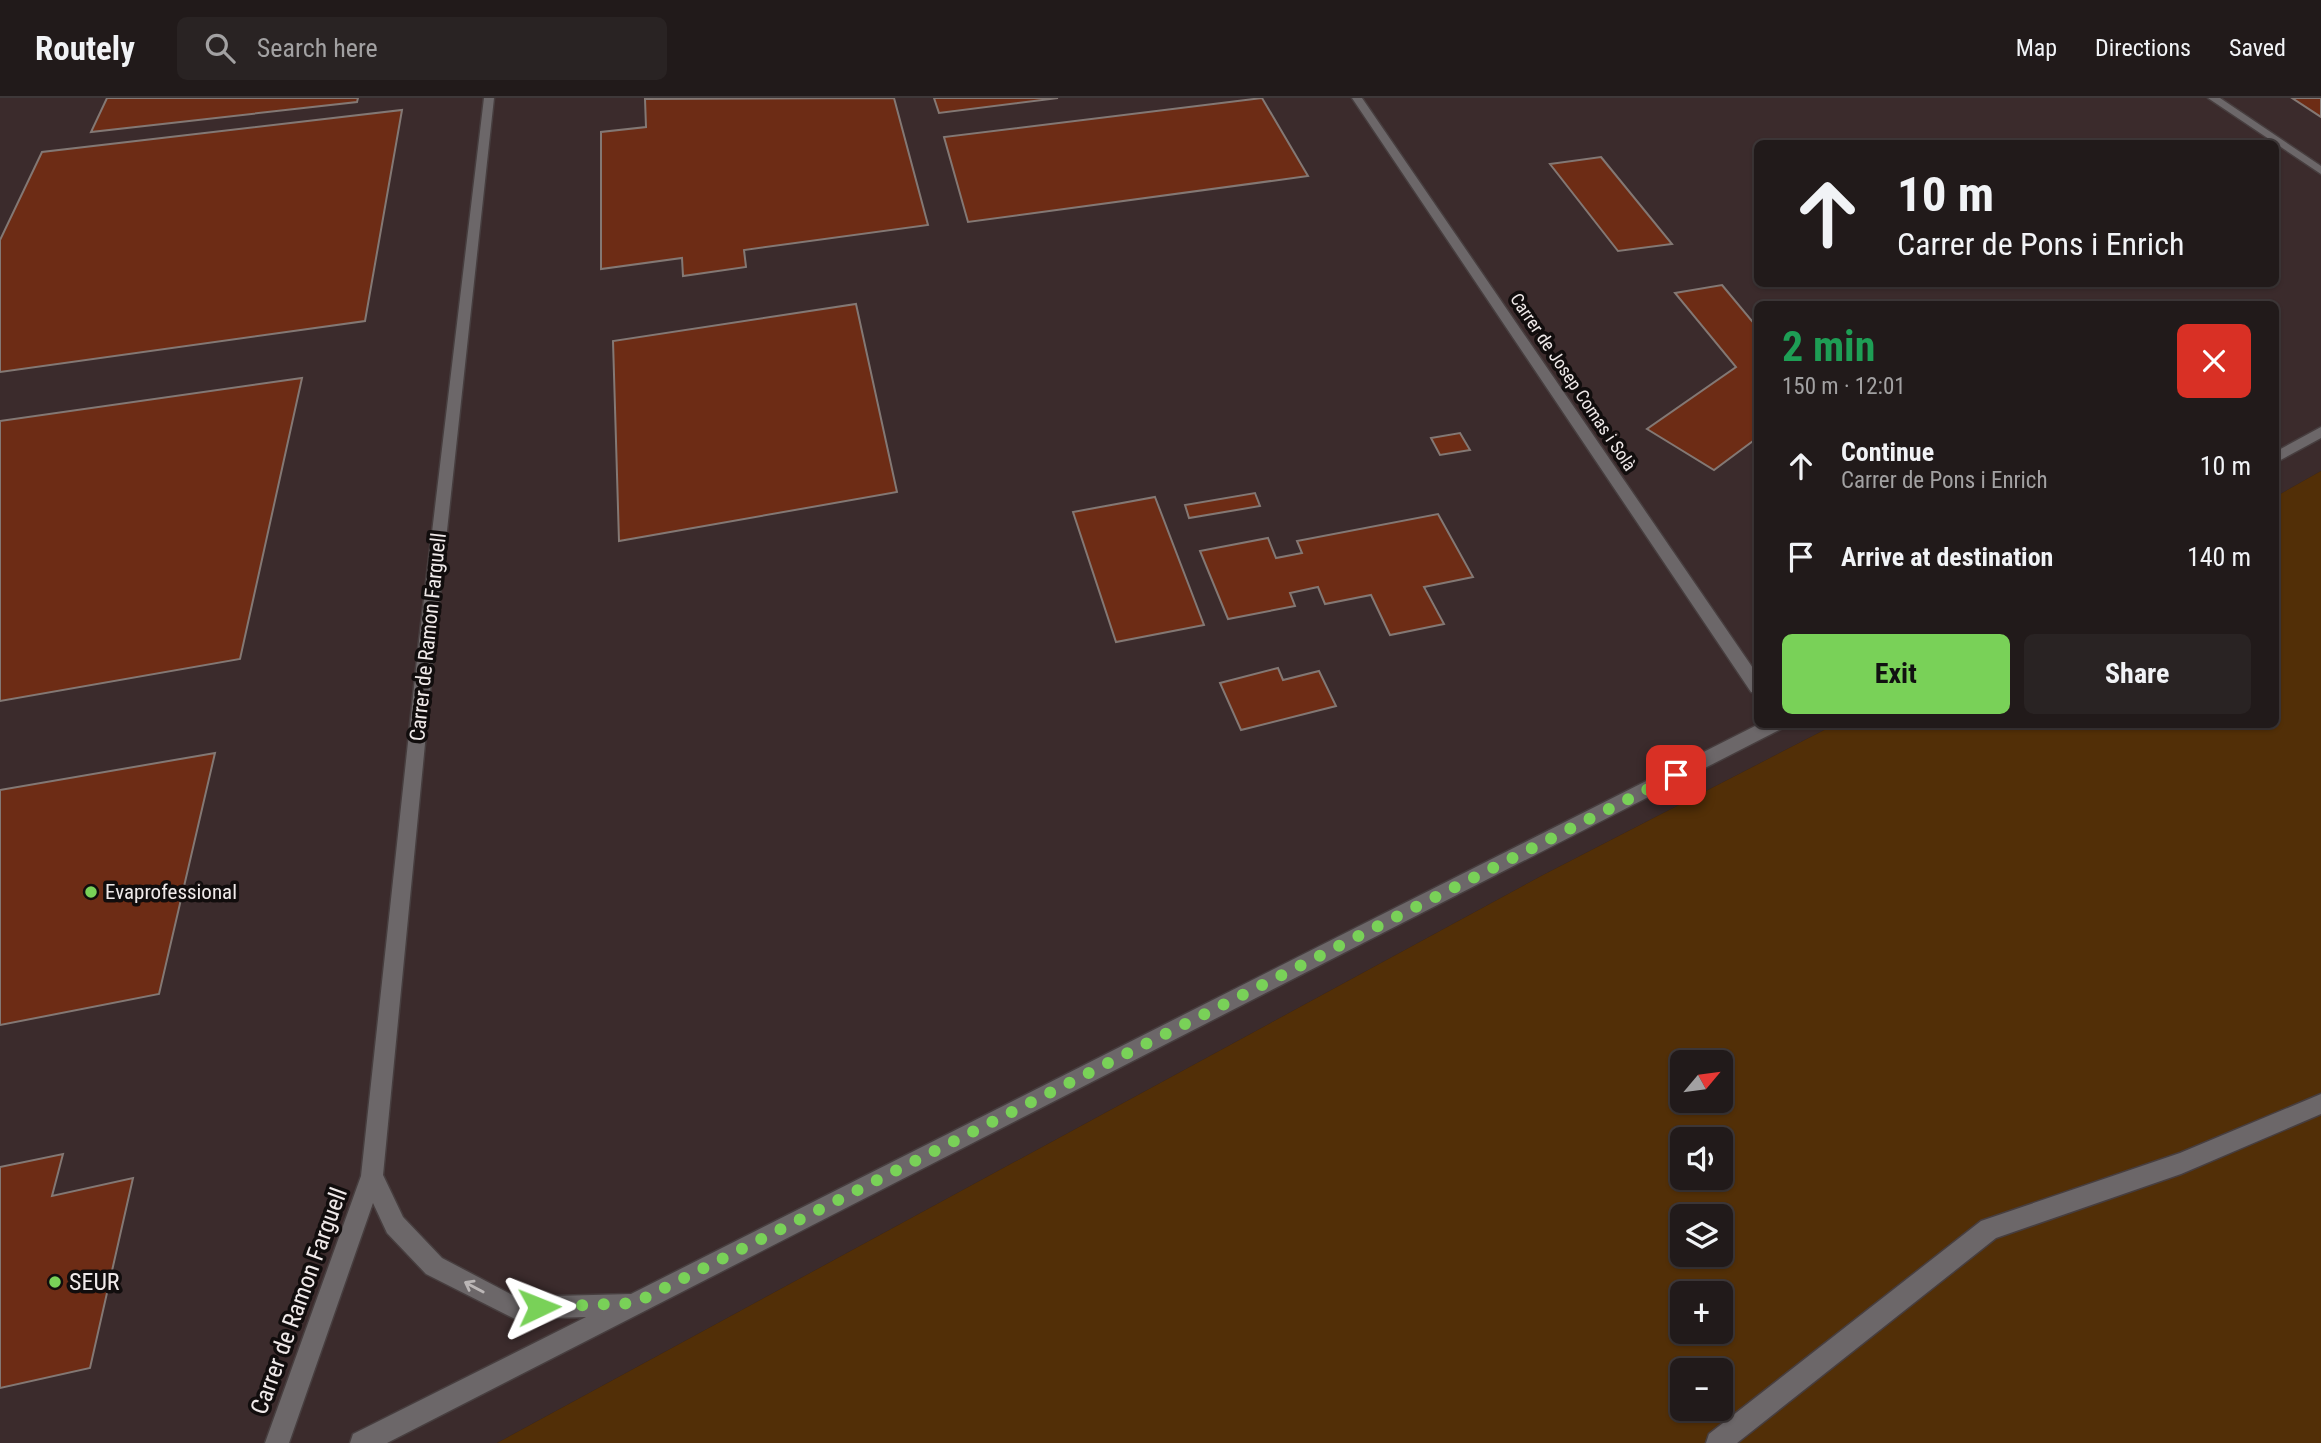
<!DOCTYPE html>
<html lang="en">
<head>
<meta charset="utf-8">
<style>
	:root { --surface:#211a1a; --page:#292323; --text:#f1f3f6; --muted:#a2a1a2; --line:#3e3839; --accent:#79d158 }
	body { margin:0; font-family:"Roboto Condensed",sans-serif; background:var(--page); color:var(--text); height:100vh; display:flex; flex-direction:column; font-size:26px; white-space:nowrap }
	* { box-sizing:border-box; margin:0 }
	p { font-size:23px; color:var(--muted) }
	.icon { flex:none; width:38px; height:38px; fill:none; stroke:currentColor; stroke-width:2; stroke-linecap:round; stroke-linejoin:round }
	.map { position:relative; flex:1; overflow:hidden }
	.details { position:absolute; left:1754px; top:203px; width:525px; height:427px; display:flex; flex-direction:column; background:var(--surface); border-radius:10px; box-shadow:0 2px 5px #0004,0 0 0 2px var(--line) }
	.details>* { flex:none }
	.guide { position:absolute; left:1754px; top:42px; width:525px; height:147px; border-radius:10px; box-shadow:0 2px 5px #0004,0 0 0 2px var(--line); background:#211a1a; color:var(--text); overflow:hidden }
	.needle { width:46px; rotate:61deg }
	.buttons { position:absolute; left:1670px; top:952px; display:grid; gap:14px }
	.buttons a { display:grid; place-items:center; width:63px; height:63px; border-radius:10px; background:var(--surface); box-shadow:0 2px 5px #0004,0 0 0 2px var(--line); font-size:35px }
	.pin { position:absolute; display:grid; place-items:center; width:60px; height:60px; color:#fff; margin:-30px; border-radius:14px; box-shadow:0 4px 10px #0006 }
	.me { position:absolute; width:77px; margin:-38px; rotate:88deg; stroke-linejoin:round; filter:drop-shadow(0 0 5px #0008) }
	.turn { display:flex; align-items:center; gap:24px; height:147px; padding:0 28px; font-size:32px }
	.turn .icon { width:91px; height:91px; stroke-width:2.5 }
	.turn b { display:block; font-size:49px; line-height:60px }
	.round { display:grid; place-items:center; flex:none; width:74px; height:74px; border-radius:10px; background:var(--page) }
	.head { display:flex; align-items:center; justify-content:space-between; height:119px; padding:0 28px }
	h1 { font-size:42px; font-weight:700; line-height:52px; color:#1e9e55 }
	.action { display:flex; gap:14px; margin-top:auto; padding:14px 28px }
	.action a { flex:1; height:80px; border-radius:10px; background:var(--accent); color:#111; font-size:28px; font-weight:700; line-height:80px; text-align:center }
	.action a+a { background:var(--page); color:var(--text) }
	ul { padding:0; list-style:none }
	li { display:flex; align-items:center; gap:21px; height:91px; padding:0 28px }
	li div { flex:1 }
	li b { display:block; font-size:26px }
	li em { font-style:normal }
	header { display:flex; align-items:center; gap:42px; box-sizing:border-box; height:98px; padding:0 35px; background:var(--surface); border-bottom:2px solid var(--line) }
	header strong { font-size:33px }
	nav { display:flex; gap:38px; margin-inline-start:auto; font-size:24px }
	.search { width:490px; height:63px; background:var(--page); display:flex; align-items:center; gap:18px; box-sizing:border-box; padding:0 24px; border-radius:10px; color:var(--muted); font-size:26px }
	.map>svg:first-child { display:block }
	.built { fill:#3b2b2c; fill-rule:evenodd }
	.green { fill:#522f07; fill-rule:evenodd }
	.building { fill:#6d2c15; stroke:#837874; stroke-width:2 }
	.lines { fill:none; stroke-linecap:round; stroke-linejoin:round }
	.minor-casing { stroke:#473e3f; stroke-width:3 }
	.minor { fill:#6c6769; fill-rule:evenodd }
	.oneway { stroke:#bbb6b6 }
	.route { stroke:#79d158; stroke-width:12; stroke-dasharray:0 21.6 }
	.poi-dot { fill:#79d158; stroke:#110d0d; stroke-width:2.5 }
	.labels { text-anchor:middle; stroke-width:7; stroke-linejoin:round; paint-order:stroke }
	.far-street-label { font-size:18px; fill:#f0eaea; stroke:#110d0d }
	.street-label { font-size:21px; fill:#f0eaea; stroke:#110d0d }
	.poi-label { font-size:21px; fill:#f0eaea; stroke:#110d0d; text-anchor:start }
	.near-poi-label { font-size:24px; fill:#f0eaea; stroke:#110d0d; text-anchor:start }
	.near-street-label { font-size:24px; fill:#f0eaea; stroke:#110d0d }
</style>
</head>
<body>
<header>
<strong>Routely</strong>
<div class="search"><svg class="icon" aria-label="search" viewBox="0 0 24 24"><circle cx="10" cy="10" r="6"/><path d="M15 15l6 6"/></svg>Search here</div>
<nav><a>Map</a><a>Directions</a><a>Saved</a></nav>
</header>
<div class="map">
<svg width="2321" height="1345" viewBox="0 0 2321 1345">
	<rect width="100%" height="100%" fill="#2c2223"/>
	<!-- built -->
	<path class="built" d="M 0,0 L 2321,0 L 2321,373 L 2275,399 L 2275,206 L 1757,206 L 1757,626 L 1834,627 L 1543,777 L 497,1345 L 0,1345 ZM 1757,46 L 2275,46 L 2275,186 L 1757,186 Z"/>
	<!-- green -->
	<path class="green" d="M 2321,373 L 2321,1345 L 497,1345 L 1543,777 L 1834,627 L 2275,626 L 2275,399 ZM 1682,964 L 1720,964 L 1720,1003 L 1682,1003 ZM 1682,1041 L 1720,1041 L 1720,1080 L 1682,1080 ZM 1682,1118 L 1720,1118 L 1720,1157 L 1682,1157 ZM 1682,1195 L 1720,1195 L 1720,1234 L 1682,1234 ZM 1682,1272 L 1720,1272 L 1720,1311 L 1682,1311 Z"/>
	<!-- building -->
	<path class="building" d="M 107,0 L 358,0 L 357,4 L 91,34 Z
		M 894,0 L 928,127 L 744,152 L 746,169 L 683,178 L 682,160 L 601,171 L 601,34 L 646,29 L 645,1 Z
		M 934,0 L 1058,0 L 939,15 Z
		M 1262,0 L 1308,78 L 968,124 L 944,39 Z
		M 2292,0 L 2321,0 L 2321,19 Z
		M 402,12 L 365,223 L 0,274 L 0,142 L 42,54 Z
		M 1601,59 L 1672,146 L 1618,153 L 1550,66 Z
		M 1722,187 L 1757,229 L 1757,340 L 1714,372 L 1647,331 L 1736,269 L 1675,195 Z
		M 856,206 L 897,394 L 619,443 L 613,243 Z
		M 302,280 L 240,561 L 0,603 L 0,323 Z
		M 1460,335 L 1470,352 L 1440,357 L 1431,340 Z
		M 1255,395 L 1260,408 L 1189,420 L 1185,407 Z
		M 1155,399 L 1204,527 L 1116,544 L 1073,414 Z
		M 1438,416 L 1473,479 L 1424,489 L 1444,526 L 1390,537 L 1371,497 L 1325,506 L 1318,489 L 1290,495 L 1295,508 L 1228,521 L 1200,453 L 1268,440 L 1276,460 L 1302,455 L 1297,443 Z
		M 1278,570 L 1283,582 L 1319,573 L 1336,608 L 1241,632 L 1220,585 Z
		M 215,655 L 159,896 L 0,927 L 0,692 Z
		M 63,1056 L 52,1098 L 133,1080 L 90,1270 L 0,1290 L 0,1069 Z"/>
	<g class="lines">
		<!-- minor casing -->
		<g class="minor-casing">
			<path id="minor" d="M 484,0 L 494,0 L 435,543 L 383,1077 L 403,1119 L 442,1160 L 516,1199 L 631,1196 L 1759,626 L 1783,626 L 1781,631 L 387,1345 L 350,1345 L 353,1336 L 586,1219 L 515,1221 L 426,1176 L 387,1135 L 373,1105 L 289,1345 L 265,1345 L 361,1078 L 419,543 Z
				M 1352,0 L 1362,0 L 1757,576 L 1757,595 L 1751,594 Z
				M 2208,0 L 2220,0 L 2321,68 L 2321,76 Z
				M 2321,329 L 2321,340 L 2275,365 L 2275,354 Z
				M 2321,996 L 2321,1016 L 2181,1076 L 1996,1140 L 1737,1345 L 1706,1345 L 1709,1336 L 1981,1123 L 2180,1055 Z"/>
		</g>
		<!-- minor -->
		<use href="#minor" class="minor"/>
	</g>
	<!-- one-way arrows -->
	<defs><path id="oneway-shaft" d="M-6 0H5M1.5-3L5.5 0L1.5 3" fill="none" stroke-width="1.6" stroke-linecap="round" stroke-linejoin="round" transform="scale(1.75)"/></defs>
	<use class="oneway" href="#oneway-shaft" transform="translate(474 1189) rotate(-152)"/>
	<g class="lines">
		<!-- route -->
		<path class="route" d="M 539,1209 L 635,1205 L 1676,677"/>
	</g>
	<!-- markers -->
	<g class="poi-dot">
		<circle cx="91" cy="794" r="7"/>
		<circle cx="55" cy="1184" r="7"/>
	</g>
	<g class="labels">
		<!-- far-street labels -->
		<g class="far-street-label">
			<text transform="translate(1573 284) rotate(56)" y="6">Carrer de Josep Comas i Solà</text>
		</g>
		<!-- street labels -->
		<g class="street-label">
			<text transform="translate(428 539) rotate(-84)" y="7">Carrer de Ramon Farguell</text>
		</g>
		<!-- poi labels -->
		<g class="poi-label">
			<text x="105" y="801">Evaprofessional</text>
		</g>
		<!-- near-poi labels -->
		<g class="near-poi-label">
			<text x="69" y="1192">SEUR</text>
		</g>
		<!-- near-street labels -->
		<g class="near-street-label">
			<text transform="translate(299 1203) rotate(-70)" y="8">Carrer de Ramon Farguell</text>
		</g>
	</g>
</svg>
<div class="buttons">
<a><svg class="needle" viewBox="-14 -14 28 28"><path d="M0-13l5 13h-10z" fill="#e53935"/><path d="M0 13l5-13h-10z" fill="#a2a1a2"/></svg></a>
<a><svg class="icon" aria-label="sound" viewBox="0 0 24 24"><path d="M4 9h4l5-4v14l-5-4H4zM17 9q2 3 0 6"/></svg></a>
<a><svg class="icon" aria-label="layers" viewBox="0 0 24 24"><path d="M12 4l9 5-9 5-9-5zM3 14l9 5 9-5"/></svg></a>
<a>+</a>
<a>−</a>
</div>
<div class="pin" style="left:1676px;top:677px;background:#d93025"><svg class="icon" aria-label="arrive" viewBox="0 0 24 24"><path d="M6 21V4h12l-3 4 3 4H6"/></svg></div>
<svg class="me" style="left:539px;top:1209px" viewBox="-20 -20 40 40"><path d="M0-17L14 15 0 8-14 15z" fill="#79d158" stroke="#fff" stroke-width="4"/></svg>
<div class="guide">
<div class="turn"><svg class="icon" aria-label="ahead" viewBox="0 0 24 24"><path d="M12 20V5M6 11l6-6 6 6"/></svg><div><b>10 m</b>Carrer de Pons i Enrich</div></div>
</div>
<section class="details">
<div class="head"><div><h1>2 min</h1><p>150 m · 12:01</p></div><a class="round" style="background:#d93025;color:#fff"><svg class="icon" aria-label="close" viewBox="0 0 24 24"><path d="M6 6l12 12M18 6L6 18"/></svg></a></div>
<ul>
<li><svg class="icon" aria-label="ahead" viewBox="0 0 24 24"><path d="M12 20V5M6 11l6-6 6 6"/></svg><div><b>Continue</b><p>Carrer de Pons i Enrich</p></div><em>10 m</em></li>
<li><svg class="icon" aria-label="arrive" viewBox="0 0 24 24"><path d="M6 21V4h12l-3 4 3 4H6"/></svg><div><b>Arrive at destination</b></div><em>140 m</em></li>
</ul>
<div class="action"><a>Exit</a><a>Share</a></div>
</section>
</div>
</body>
</html>
